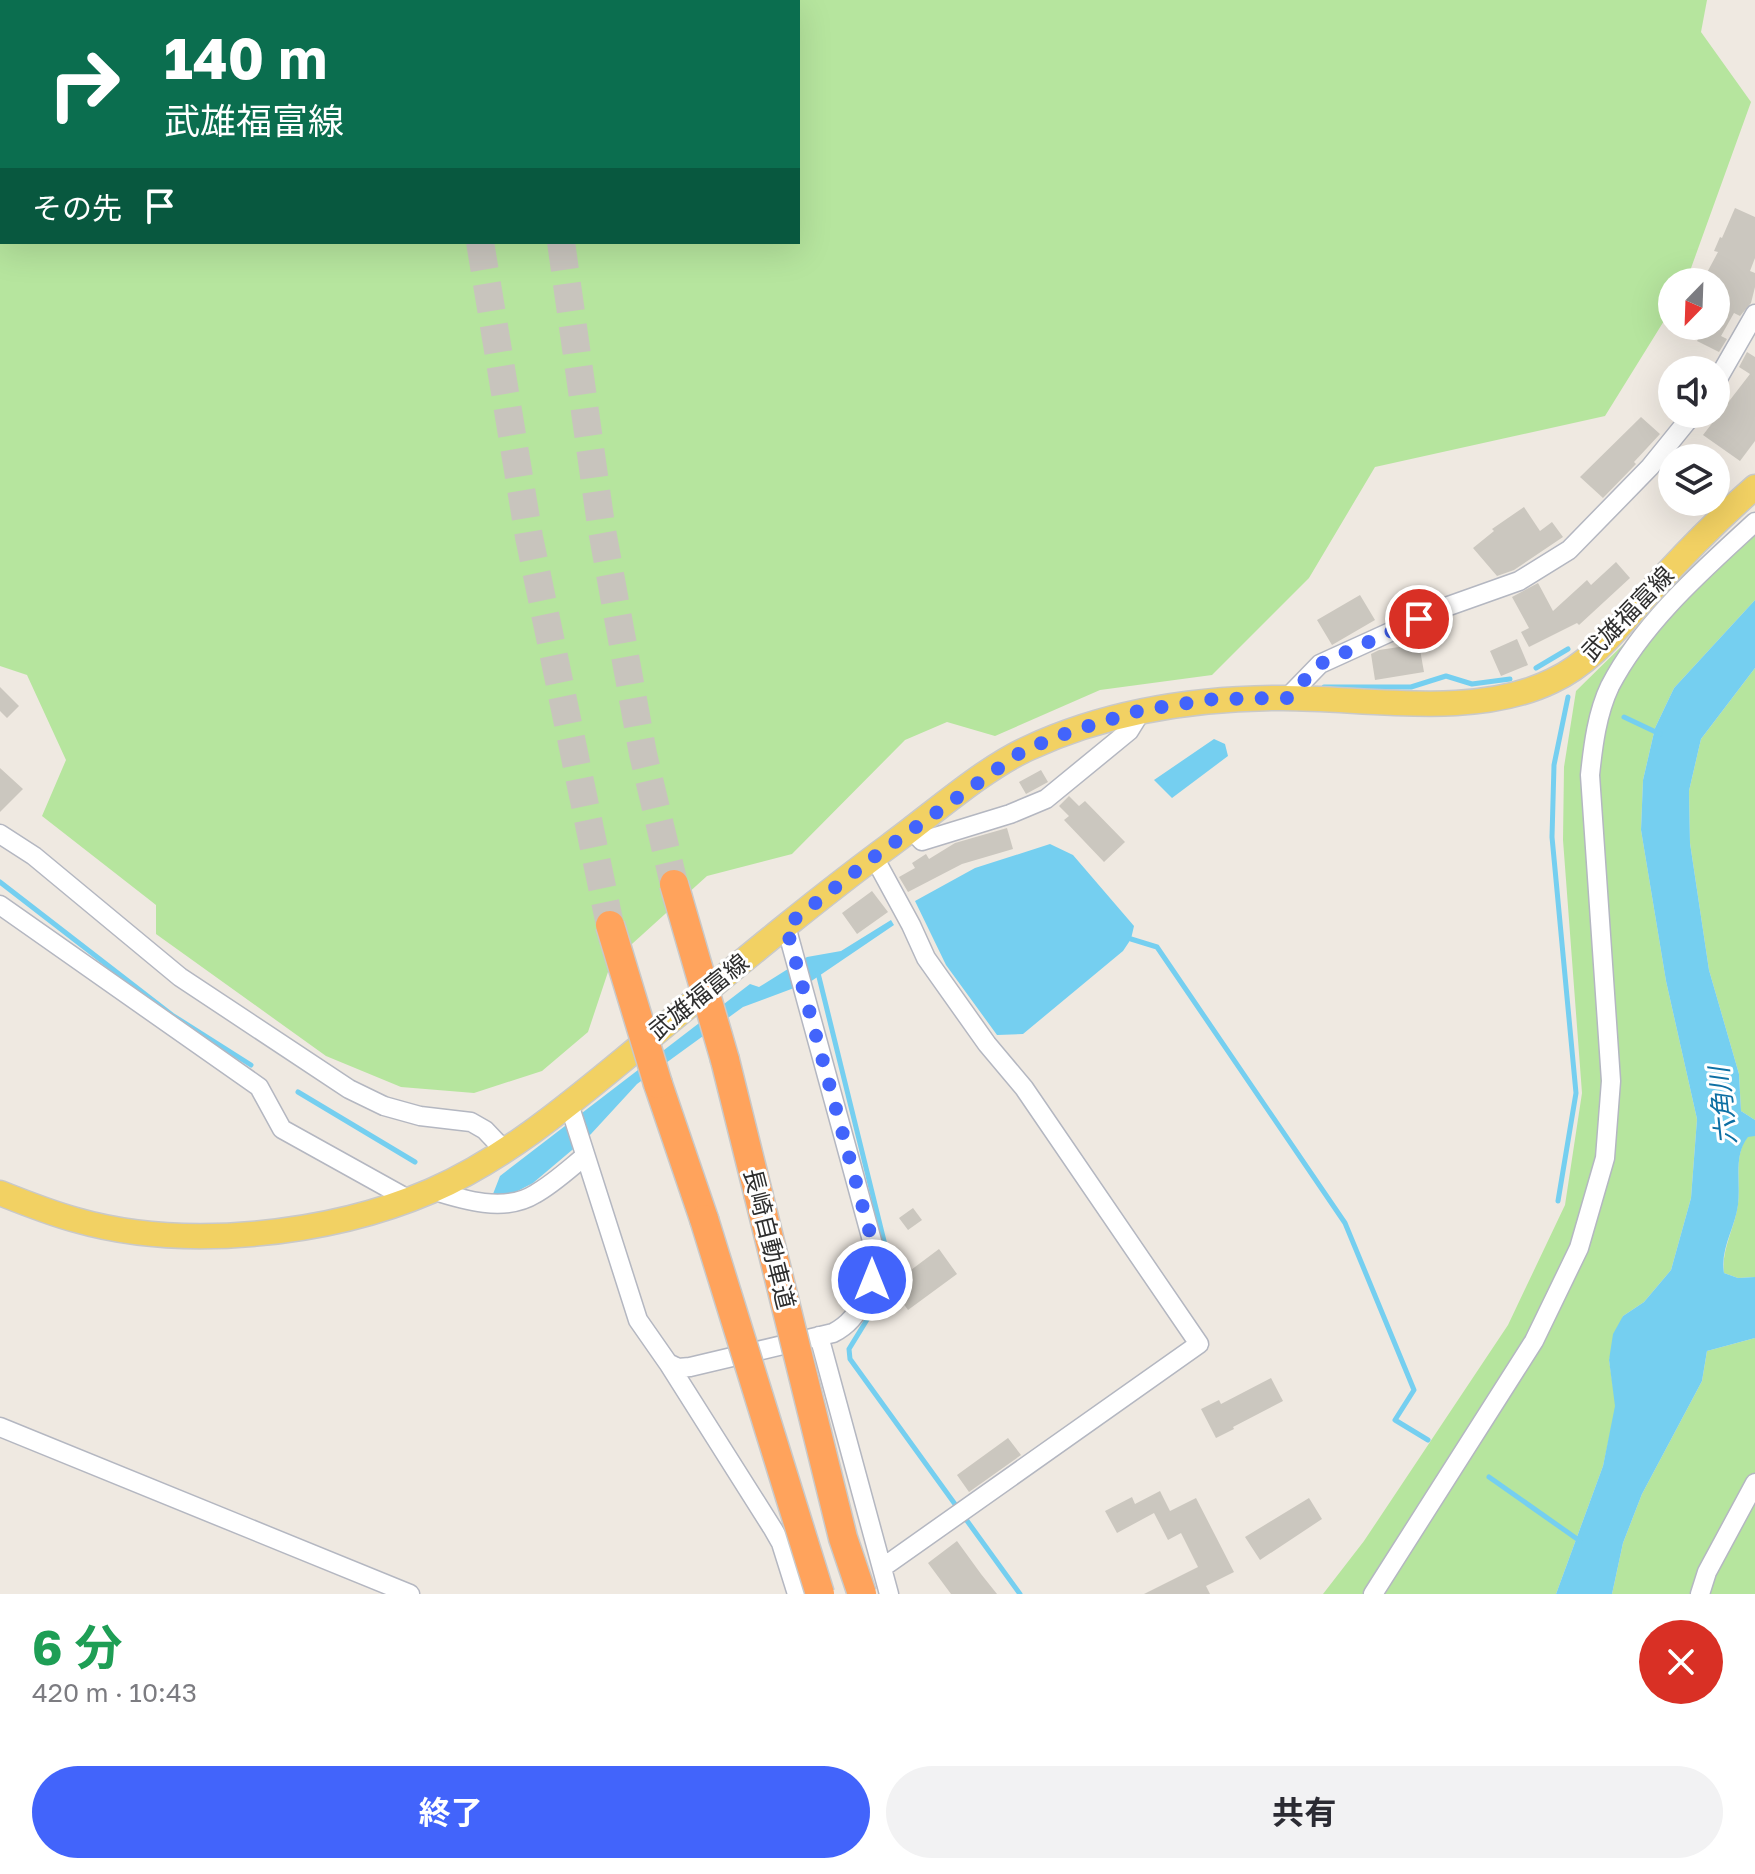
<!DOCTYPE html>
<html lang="ja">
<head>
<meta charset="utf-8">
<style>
	:root { --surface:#fff; --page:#f2f2f3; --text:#2b2b33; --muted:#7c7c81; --accent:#4264fb }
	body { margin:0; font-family:"Golos Text","Noto Sans JP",sans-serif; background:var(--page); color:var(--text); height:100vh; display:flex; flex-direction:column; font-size:30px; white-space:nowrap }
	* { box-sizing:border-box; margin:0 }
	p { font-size:26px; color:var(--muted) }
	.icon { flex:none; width:44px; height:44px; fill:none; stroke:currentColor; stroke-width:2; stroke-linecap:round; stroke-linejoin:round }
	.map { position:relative; height:1594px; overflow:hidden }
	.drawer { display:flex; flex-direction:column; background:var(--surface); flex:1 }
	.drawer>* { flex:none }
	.top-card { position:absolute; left:0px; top:0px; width:800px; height:244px; box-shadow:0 8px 32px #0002; background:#0b6e4f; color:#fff; overflow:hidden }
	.needle { width:52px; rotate:203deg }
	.controls { position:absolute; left:1658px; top:268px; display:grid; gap:16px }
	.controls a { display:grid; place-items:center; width:72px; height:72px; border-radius:50%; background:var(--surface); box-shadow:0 8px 32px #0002; font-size:40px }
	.pin { position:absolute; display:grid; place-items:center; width:68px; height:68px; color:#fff; margin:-34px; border:4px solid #fff; border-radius:50%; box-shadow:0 2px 8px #0007 }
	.me { position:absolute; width:88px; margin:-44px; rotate:0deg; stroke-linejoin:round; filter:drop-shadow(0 0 6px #0008) }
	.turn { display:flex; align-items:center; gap:28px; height:168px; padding:0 32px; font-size:36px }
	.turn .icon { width:104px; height:104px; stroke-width:2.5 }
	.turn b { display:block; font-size:56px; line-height:68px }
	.then { display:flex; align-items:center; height:76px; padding:0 32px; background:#0003; gap:16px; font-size:30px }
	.round { display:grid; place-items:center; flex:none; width:84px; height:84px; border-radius:42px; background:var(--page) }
	.summary { display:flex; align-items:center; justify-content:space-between; height:136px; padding:0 32px }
	h1 { font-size:48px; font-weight:700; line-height:60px; color:#1e9e55 }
	.primary-button { display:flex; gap:16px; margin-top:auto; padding:16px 32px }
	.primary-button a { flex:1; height:92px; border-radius:48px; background:var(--accent); color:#fff; font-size:32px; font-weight:700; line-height:92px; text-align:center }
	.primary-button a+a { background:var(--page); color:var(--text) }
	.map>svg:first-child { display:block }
	.green { fill:#b6e59e; fill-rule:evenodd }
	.water { fill:#75cff0 }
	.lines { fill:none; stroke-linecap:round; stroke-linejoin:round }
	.stream { stroke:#75cff0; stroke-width:5 }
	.building { fill:#cbc7bf }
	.highway-tunnel { stroke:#c8c4bd; stroke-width:28; stroke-dasharray:28 14; stroke-linecap:butt }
	.minor-casing { stroke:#b4b7c1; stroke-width:21 }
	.major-casing { stroke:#c9c9c9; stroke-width:27 }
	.highway-casing { stroke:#c9c9c9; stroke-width:31 }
	.minor { stroke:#fff; stroke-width:18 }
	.major { stroke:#f2d163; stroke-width:24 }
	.highway { stroke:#ffa35c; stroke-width:28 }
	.highway-bridge-casing { stroke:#c9c9c9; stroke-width:31; stroke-linecap:butt }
	.highway-bridge { stroke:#ffa35c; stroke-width:28 }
	.route { stroke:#4264fb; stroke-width:14; stroke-dasharray:0 25.2 }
	.labels { text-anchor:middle; stroke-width:6; stroke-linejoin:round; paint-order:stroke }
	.street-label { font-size:24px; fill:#2e2e2e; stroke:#fff }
	.water-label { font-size:26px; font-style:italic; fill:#0d6fa3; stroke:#fff }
</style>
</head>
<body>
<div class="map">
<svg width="1755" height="1594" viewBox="0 0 1755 1594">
	<rect width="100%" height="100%" fill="#efe9e1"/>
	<!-- green -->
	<path class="green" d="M 0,0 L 1707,0 L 1701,32 L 1751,102 L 1686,282 L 1672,282 L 1672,308 L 1605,416 L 1375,467 L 1309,578 L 1212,675 L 1100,690 L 995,736 L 947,722 L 905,740 L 792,854 L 707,876 L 611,963 L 588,1032 L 542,1071 L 474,1093 L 401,1087 L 326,1056 L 156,934 L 156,905 L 42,816 L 66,760 L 27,675 L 0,666 ZM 2,2 L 798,2 L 798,242 L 2,242 Z
		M 1755,532 L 1755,600 L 1674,688 L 1655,728 L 1643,780 L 1641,830 L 1666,981 L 1697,1119 L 1691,1198 L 1671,1270 L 1644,1302 L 1623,1316 L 1609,1360 L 1616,1406 L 1603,1466 L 1556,1594 L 1323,1594 L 1364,1541 L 1508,1325 L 1565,1205 L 1582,1093 L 1563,840 L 1564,767 L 1576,691 L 1637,631 Z
		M 1755,668 L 1755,1120 L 1741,1111 L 1739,1074 L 1709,970 L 1690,843 L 1689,791 L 1701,739 Z
		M 1748,1136 L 1755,1136 L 1755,1277 L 1738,1278 L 1724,1273 C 1721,1249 1735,1228 1738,1204 C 1741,1180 1733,1156 1748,1136 Z
		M 1755,1338 L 1755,1594 L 1612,1594 L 1623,1543 L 1642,1494 L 1702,1381 L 1707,1351 Z"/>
	<!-- water -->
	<path class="water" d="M 1755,600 L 1755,668 L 1701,739 L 1689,791 L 1690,843 L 1709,970 L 1739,1074 L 1741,1111 L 1755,1120 L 1755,1136 L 1748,1137 C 1733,1156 1741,1181 1738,1205 C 1735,1228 1720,1249 1724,1273 L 1738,1278 L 1755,1277 L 1755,1338 L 1707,1351 L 1702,1381 L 1642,1494 L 1623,1543 L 1612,1594 L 1556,1594 L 1603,1466 L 1615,1406 L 1609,1360 L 1613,1334 L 1623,1316 L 1644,1302 L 1671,1270 L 1691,1198 L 1697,1119 L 1666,981 L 1641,830 L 1643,780 L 1655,728 L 1674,688 Z
		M 1214,739 L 1225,744 L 1228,756 L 1172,798 L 1154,780 Z
		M 1050,844 L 1073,855 L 1134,926 L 1131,939 L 1123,951 L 1023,1034 L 997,1035 L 946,965 L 915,901 L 975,868 Z
		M 891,920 L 894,925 L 810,982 L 743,1007 L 637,1084 L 591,1134 L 533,1183 L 510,1195 L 493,1194 L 500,1176 L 750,984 L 759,987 L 807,957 L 841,951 Z"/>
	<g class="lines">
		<!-- stream -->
		<path class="stream" d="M 1536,668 L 1568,649
			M 1324,687 L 1411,687 L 1446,676 L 1472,684 L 1510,679
			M 1624,717 L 1660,734
			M 0,882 L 172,1015 L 251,1065
			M 1131,939 L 1157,947 L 1345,1223 L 1414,1390 L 1395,1420 L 1428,1440
			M 818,973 L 888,1257 L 876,1305 L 849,1349 L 850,1359 L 1020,1594
			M 298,1092 L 415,1162
			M 1558,1201 L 1576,1093 L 1552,837 L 1554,765 L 1568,697
			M 1489,1477 L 1580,1541"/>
	</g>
	<!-- building -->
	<path class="building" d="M 1735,208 L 1755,217 L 1755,258 L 1750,271 L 1755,273 L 1755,287 L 1751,303 L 1740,316 L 1734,313 L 1721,336 L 1727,339 L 1719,352 L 1697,341 L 1705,327 L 1716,333 L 1716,282 L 1702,282 L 1718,252 L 1714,251 L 1720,237 L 1722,238 Z
		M 1747,352 L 1755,357 L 1755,441 L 1740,461 L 1703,435 L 1750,374 L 1739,367 Z
		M 1641,417 L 1660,434 L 1634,462 L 1636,464 L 1603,498 L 1580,477 Z
		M 1524,507 L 1540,531 L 1552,522 L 1563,537 L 1514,570 L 1497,576 L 1473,548 L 1494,531 L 1492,529 Z
		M 1616,562 L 1630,578 L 1579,625 L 1577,623 L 1529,647 L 1521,632 L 1529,628 L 1512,597 L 1538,583 L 1553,611 L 1587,580 L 1591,585 Z
		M 1360,595 L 1375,620 L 1332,645 L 1317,620 Z
		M 1517,639 L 1528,665 L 1501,676 L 1490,651 Z
		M 1419,644 L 1424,672 L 1375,680 L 1371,654 L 1379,650 Z
		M 0,687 L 19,706 L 7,718 L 0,711 Z
		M 0,768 L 23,789 L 0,812 Z
		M 1041,770 L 1048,782 L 1026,794 L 1019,782 Z
		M 1069,796 L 1079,806 L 1085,801 L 1125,842 L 1104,862 L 1064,820 L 1069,816 L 1059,806 Z
		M 1007,828 L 1013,849 L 962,864 L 908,892 L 899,877 L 915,868 L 912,863 L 926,854 L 929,859 L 955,843 Z
		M 872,891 L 888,912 L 857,934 L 842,913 Z
		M 913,1208 L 922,1220 L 908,1230 L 899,1218 Z
		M 939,1249 L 957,1274 L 908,1310 L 896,1293 L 913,1280 L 907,1273 Z
		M 1271,1378 L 1283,1401 L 1233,1427 L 1234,1429 L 1216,1438 L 1201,1409 L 1219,1400 L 1221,1404 Z
		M 1008,1438 L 1021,1455 L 969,1492 L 957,1475 Z
		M 1160,1491 L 1170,1511 L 1196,1498 L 1234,1572 L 1206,1586 L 1210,1594 L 1144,1594 L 1198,1567 L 1181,1533 L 1168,1540 L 1154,1513 L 1117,1533 L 1105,1511 L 1132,1497 L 1135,1504 Z
		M 1309,1498 L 1322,1519 L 1260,1560 L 1245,1537 Z
		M 957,1541 L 981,1574 L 997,1594 L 951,1594 L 928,1563 Z"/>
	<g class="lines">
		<!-- highway-tunnel -->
		<path class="highway-tunnel" d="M 447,0 L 447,2
			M 529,0 L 529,2
			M 480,242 L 529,537 L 610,925
			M 561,242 L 601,525 L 643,754 L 674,884"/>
		<!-- minor casing -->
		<g class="minor-casing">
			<path id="minor" d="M 1716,382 L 1755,314
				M 1287,698 L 1320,664 L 1443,608 L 1519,581 L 1569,550 L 1650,467 L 1693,414
				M 911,829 L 922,841 L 1010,814 L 1046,799 L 1129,731 L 1142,710
				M 0,834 L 34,856 L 180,977 L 349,1089 L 384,1106 L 420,1116 L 471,1122 L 485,1130 L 504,1150
				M 874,857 L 911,925 L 926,958 L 987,1044 L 1024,1088 L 1199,1344 L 882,1568
				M 0,905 L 259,1087 L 282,1129 L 408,1199
				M 569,1104 L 638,1320 L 668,1363 L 773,1529 L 781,1543 L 797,1594
				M 432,1190 C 463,1200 505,1213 535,1194 C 553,1184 569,1169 585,1156
				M 819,1336 L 889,1594
				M 668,1363 L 678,1368 L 690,1367 L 833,1333 C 865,1317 872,1281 874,1248 L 786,926
				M 0,1427 L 410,1594
				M 1373,1594 L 1534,1341 L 1579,1248 L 1605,1158 L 1611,1081 L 1590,775 C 1593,746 1597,713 1610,686 C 1643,622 1703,570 1755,522
				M 1700,1594 L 1707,1572 L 1755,1483"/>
		</g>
		<!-- major casing -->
		<g class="major-casing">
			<path id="major" d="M 0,1193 C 25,1203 50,1213 76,1220 C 184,1251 329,1235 431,1191 C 511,1156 579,1096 645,1042 C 726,975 805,908 889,846 C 930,816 984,768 1029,748 C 1109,711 1196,698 1283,698 C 1368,698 1474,719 1552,681 C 1593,662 1618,627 1648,594 C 1681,557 1717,520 1755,487"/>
		</g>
		<!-- highway casing -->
		<g class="highway-casing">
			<path id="highway" d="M 725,1060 L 758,1193
				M 658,1084 L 704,1219"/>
		</g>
		<!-- minor -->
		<use href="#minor" class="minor"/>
		<!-- major -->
		<use href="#major" class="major"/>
		<!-- highway -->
		<use href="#highway" class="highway"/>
		<!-- highway-bridge casing -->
		<g class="highway-bridge-casing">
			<path id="highway-bridge" d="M 674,884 L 725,1060
				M 610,925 L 658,1084
				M 758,1193 L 843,1538 L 862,1594
				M 704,1219 L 820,1594"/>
		</g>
		<!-- highway-bridge -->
		<use href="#highway-bridge" class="highway-bridge"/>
	</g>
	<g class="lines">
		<!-- route -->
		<path class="route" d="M 872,1280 L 874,1248 L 786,926 L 874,857 L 1024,750 L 1072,731 L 1142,710 L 1214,699 L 1287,698 L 1320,664 L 1419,619"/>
	</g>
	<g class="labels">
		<!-- street labels -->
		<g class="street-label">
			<text transform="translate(1628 614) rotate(-46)" y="8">武雄福富線</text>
			<text transform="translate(699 997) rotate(-39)" y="8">武雄福富線</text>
			<text transform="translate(769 1239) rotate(76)" y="8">長崎自動車道</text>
		</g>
		<!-- water labels -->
		<g class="water-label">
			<text transform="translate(1723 1106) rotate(-96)" y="9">六角川</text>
		</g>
	</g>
</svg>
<div class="controls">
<a><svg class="needle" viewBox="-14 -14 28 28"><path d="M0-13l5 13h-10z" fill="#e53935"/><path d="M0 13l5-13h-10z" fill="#7c7c81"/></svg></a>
<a><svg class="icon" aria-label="sound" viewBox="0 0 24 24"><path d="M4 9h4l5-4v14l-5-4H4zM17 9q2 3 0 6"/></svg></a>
<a><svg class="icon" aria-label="layers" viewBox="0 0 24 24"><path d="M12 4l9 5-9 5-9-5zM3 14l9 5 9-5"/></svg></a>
</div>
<div class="pin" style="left:1419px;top:619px;background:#d93025"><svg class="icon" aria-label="arrive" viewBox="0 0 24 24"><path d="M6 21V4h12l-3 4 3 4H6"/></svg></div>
<svg class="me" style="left:872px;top:1280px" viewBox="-20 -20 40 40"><circle r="17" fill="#4264fb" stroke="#fff" stroke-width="3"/><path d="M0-11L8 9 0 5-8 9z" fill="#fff"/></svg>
<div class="top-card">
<div class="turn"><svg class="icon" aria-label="right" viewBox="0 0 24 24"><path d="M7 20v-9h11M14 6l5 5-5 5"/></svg><div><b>140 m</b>武雄福富線</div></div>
<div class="then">その先<svg class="icon" aria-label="arrive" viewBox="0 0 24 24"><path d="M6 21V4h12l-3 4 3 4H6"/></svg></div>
</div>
</div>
<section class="drawer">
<div class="summary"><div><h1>6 分</h1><p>420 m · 10:43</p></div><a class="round" style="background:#d93025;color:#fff"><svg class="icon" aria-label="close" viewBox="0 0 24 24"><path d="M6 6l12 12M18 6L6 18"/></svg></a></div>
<div class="primary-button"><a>終了</a><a>共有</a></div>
</section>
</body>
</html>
